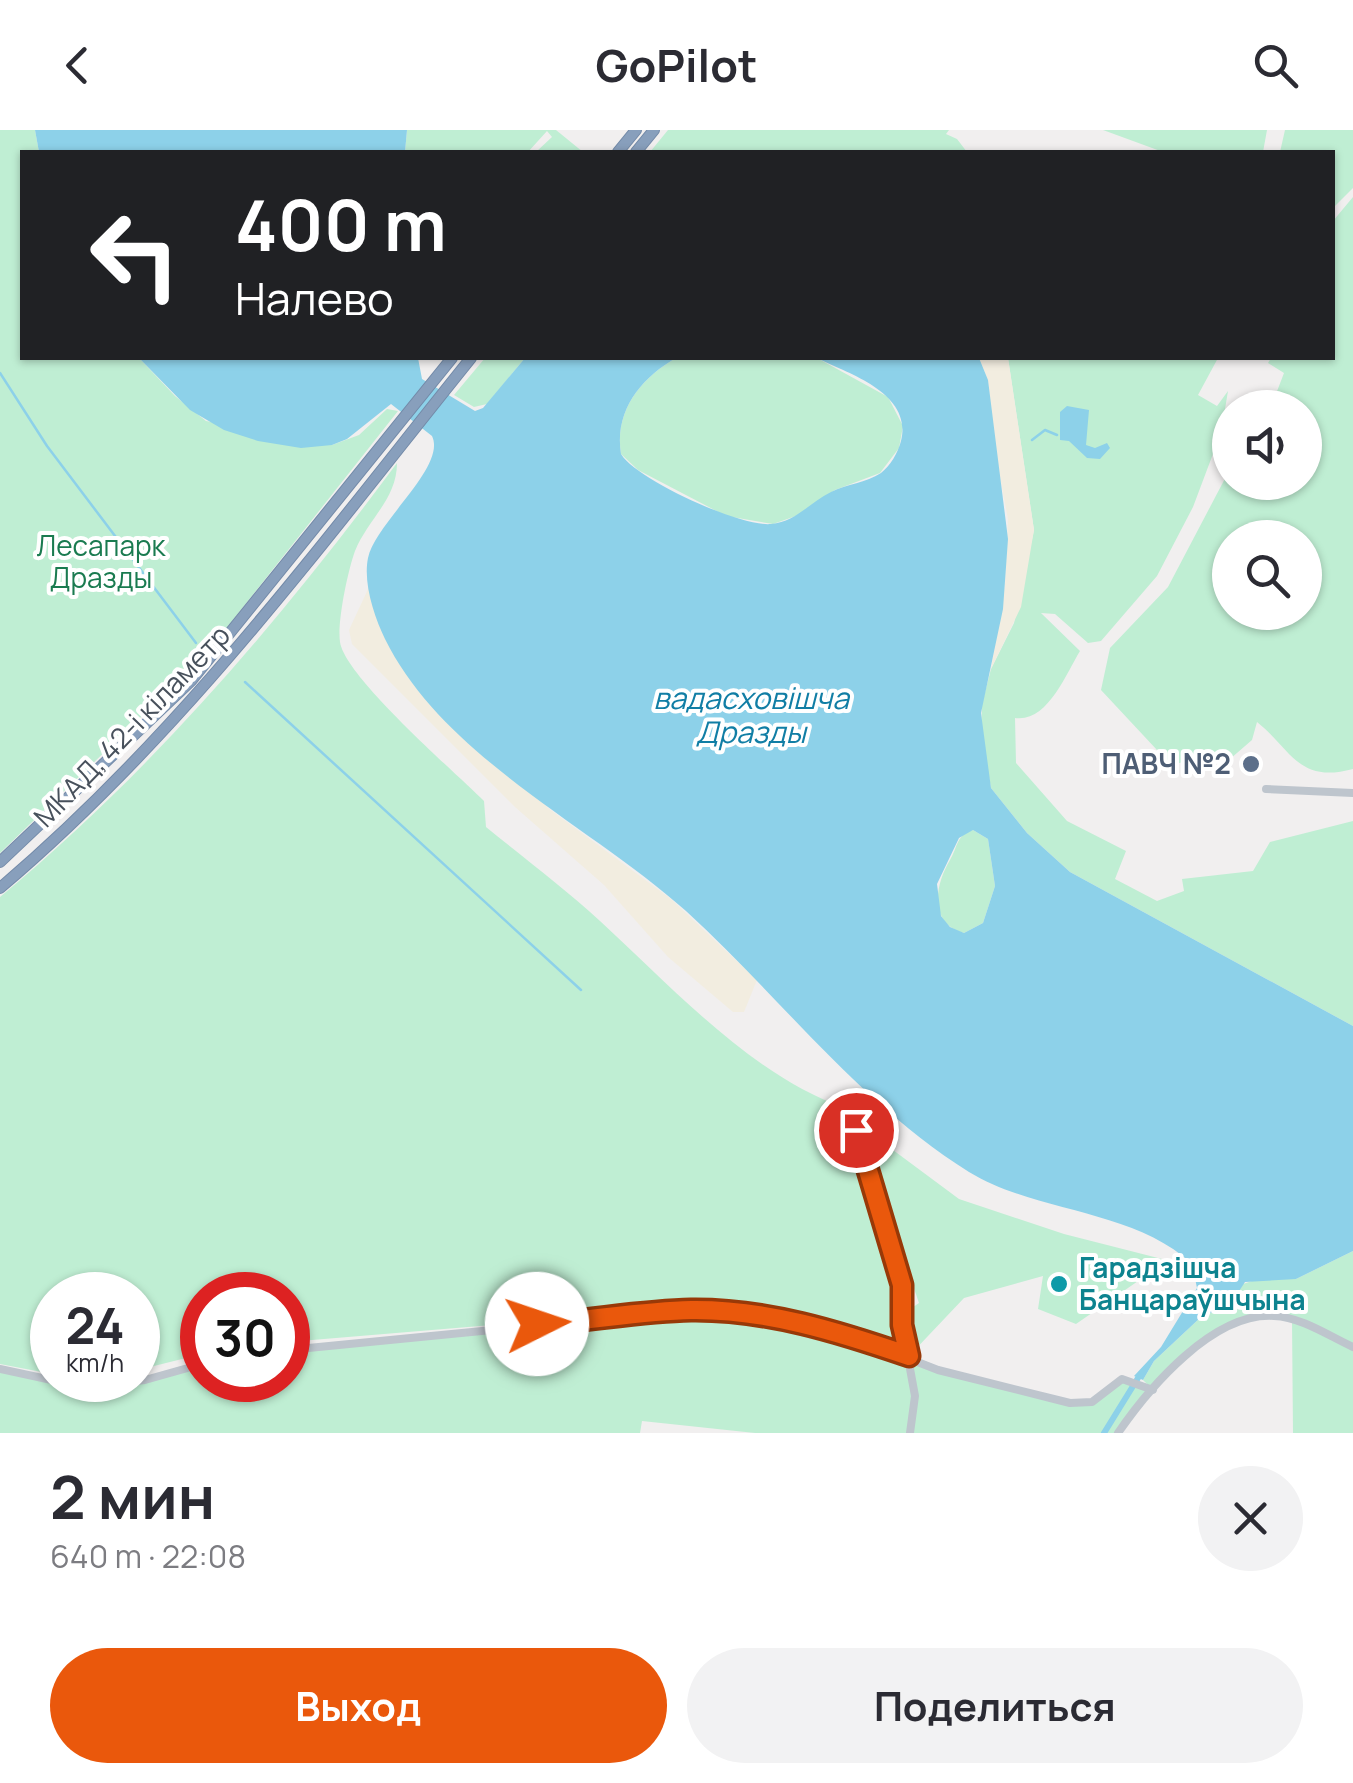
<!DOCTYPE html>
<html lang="ru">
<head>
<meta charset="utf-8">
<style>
	:root { --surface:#fff; --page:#f2f2f3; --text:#2b2b33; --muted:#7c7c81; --accent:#ea580c }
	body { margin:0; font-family:Manrope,sans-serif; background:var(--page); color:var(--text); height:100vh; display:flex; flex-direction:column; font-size:38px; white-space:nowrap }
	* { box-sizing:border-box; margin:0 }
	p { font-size:32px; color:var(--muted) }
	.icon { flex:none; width:55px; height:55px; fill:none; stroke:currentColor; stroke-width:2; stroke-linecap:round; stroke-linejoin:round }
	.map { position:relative; height:1303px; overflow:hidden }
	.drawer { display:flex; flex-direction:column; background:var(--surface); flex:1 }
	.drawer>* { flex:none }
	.top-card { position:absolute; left:20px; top:20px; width:1315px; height:210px; border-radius:0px; box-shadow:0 2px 8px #0004; background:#202124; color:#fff; overflow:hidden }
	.tools { position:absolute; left:1212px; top:260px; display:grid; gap:20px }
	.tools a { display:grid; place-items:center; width:110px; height:110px; border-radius:50%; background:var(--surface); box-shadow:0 2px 8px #0004; font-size:50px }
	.speed { position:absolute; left:30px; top:1142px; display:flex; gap:20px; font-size:50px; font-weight:700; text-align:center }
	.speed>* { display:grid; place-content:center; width:130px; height:130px; border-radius:50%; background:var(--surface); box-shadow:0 2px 8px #0004; line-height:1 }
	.speed small { font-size:25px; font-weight:400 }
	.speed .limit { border:15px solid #d22; background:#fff; color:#111 }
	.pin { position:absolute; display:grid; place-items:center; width:85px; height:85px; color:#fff; margin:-42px; border:5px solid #fff; border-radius:50%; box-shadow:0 2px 10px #0007 }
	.me { position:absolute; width:110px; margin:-55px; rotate:86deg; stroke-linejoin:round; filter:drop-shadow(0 0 8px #0008) }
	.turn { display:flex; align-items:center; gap:35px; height:210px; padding:0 50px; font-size:45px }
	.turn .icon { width:130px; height:130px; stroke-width:2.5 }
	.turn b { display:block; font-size:70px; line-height:85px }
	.round { display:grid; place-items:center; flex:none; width:105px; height:105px; border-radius:52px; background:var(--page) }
	.summary { display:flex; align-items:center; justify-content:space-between; height:170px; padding:0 50px }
	h1 { font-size:60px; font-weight:700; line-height:75px }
	.action { display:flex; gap:20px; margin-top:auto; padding:20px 50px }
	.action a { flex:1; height:115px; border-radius:60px; background:var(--accent); color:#fff; font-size:40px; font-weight:700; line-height:115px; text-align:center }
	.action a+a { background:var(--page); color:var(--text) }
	header { display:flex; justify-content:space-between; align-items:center; height:130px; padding:0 50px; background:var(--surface); font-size:45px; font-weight:700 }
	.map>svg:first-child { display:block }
	.green { fill:#bfeed3; fill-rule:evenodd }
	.sand { fill:#f2ede0 }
	.water { fill:#8dd1e9; fill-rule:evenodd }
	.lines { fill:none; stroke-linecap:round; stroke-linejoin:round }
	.stream { stroke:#8dd1e9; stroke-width:2.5 }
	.canal { stroke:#8dd1e9; stroke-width:6 }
	.highway-casing { stroke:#738aa8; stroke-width:12 }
	.minor { stroke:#bec5cd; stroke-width:8 }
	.highway { stroke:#889fbc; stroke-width:10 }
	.route-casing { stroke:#983908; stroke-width:25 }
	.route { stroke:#ea580c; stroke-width:18 }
	.service-dot { fill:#5c6f8a; stroke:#fff; stroke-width:4 }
	.culture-dot { fill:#0f9aa8; stroke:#fff; stroke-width:4 }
	.labels { text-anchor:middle; stroke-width:8; stroke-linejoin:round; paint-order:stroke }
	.park-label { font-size:28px; fill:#1a7b50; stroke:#fff }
	.street-label { font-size:28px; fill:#48515c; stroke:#fff }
	.service-label { font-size:28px; font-weight:bold; fill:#4e5e75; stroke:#fff; text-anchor:end }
	.culture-label { font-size:28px; font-weight:bold; fill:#0d838f; stroke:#fff; text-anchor:start }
	.water-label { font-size:30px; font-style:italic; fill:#117ea5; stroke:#fff }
</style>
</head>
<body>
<header><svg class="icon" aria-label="back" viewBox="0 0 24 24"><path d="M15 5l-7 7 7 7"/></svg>GoPilot<svg class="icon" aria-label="search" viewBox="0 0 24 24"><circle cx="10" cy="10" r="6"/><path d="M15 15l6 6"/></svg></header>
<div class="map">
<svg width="1353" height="1303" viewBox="0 0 1353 1303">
	<rect width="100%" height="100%" fill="#f1efef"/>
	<!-- green -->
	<path class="green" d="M 0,0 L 35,0 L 39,22 L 22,22 L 22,228 L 139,228 L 175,266 L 206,291 L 332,315 L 359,305 L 387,279 L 398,281 L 206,524 L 0,723 Z
		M 407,0 L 556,0 L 583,22 L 536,22 L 552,7 L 547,1 L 528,22 L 405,22 Z
		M 668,0 L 949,0 L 946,4 L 957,9 L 967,22 L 650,22 Z
		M 1103,0 L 1267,0 L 1263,22 L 1163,22 Z
		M 1285,0 L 1353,0 L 1353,58 L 1333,78 L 1332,22 L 1280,22 Z
		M 1353,67 L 1353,639 C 1298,654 1291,619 1257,592 L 1252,610 L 1230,629 L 1208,626 L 1171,635 L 1101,560 L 1110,518 L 1168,457 L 1230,339 L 1230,352 L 1305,352 L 1305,278 L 1271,277 L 1284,243 L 1268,233 L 1271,228 L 1332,228 L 1333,91 ZM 1230,408 L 1305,408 L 1305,482 L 1230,482 Z
		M 485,228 L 525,228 L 487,274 L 474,277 L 454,265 Z
		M 676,228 L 817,228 L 888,267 L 903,296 L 899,318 L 880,343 L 835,360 L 796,386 L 773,394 L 726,386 L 638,340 L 621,324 C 614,281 641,248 676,228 Z
		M 1008,228 L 1218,228 L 1198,265 L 1217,276 L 1228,261 L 1225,279 L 1228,284 L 1193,377 L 1157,446 L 1101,511 L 1088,513 L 1055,484 L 1041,483 L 1080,521 C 1066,544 1047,593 1015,588 L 1016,633 L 1067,691 L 1126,721 L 1115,749 L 1157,771 L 1184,761 L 1182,749 L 1253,741 L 1270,712 L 1353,691 L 1353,896 L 1070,742 L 1027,703 L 991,658 L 981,604 L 982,574 L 991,539 L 1014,493 L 1034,400 Z
		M 397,333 C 397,369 368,389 355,421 C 348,440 337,492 340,512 C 345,547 455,642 484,671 L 486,697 C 524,728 564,758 600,791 C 671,856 752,946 845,978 L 903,1184 L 919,1173 C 901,1116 857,1060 862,997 L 959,1069 L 1064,1104 L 1162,1129 L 1173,1140 L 1168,1148 L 1141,1149 L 1076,1194 L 1038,1179 L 1043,1146 L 964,1168 L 910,1225 L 969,1249 L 1085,1273 C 1117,1255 1112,1243 1151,1258 L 1143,1250 L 1154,1231 L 1201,1187 L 1230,1175 L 1240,1155 L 1261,1148 L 1296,1149 L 1353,1121 L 1353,1303 L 1293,1303 L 1292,1190 C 1219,1167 1159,1257 1118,1303 L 755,1303 L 642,1291 L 640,1303 L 0,1303 L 0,1239 L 66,1256 L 127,1251 L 202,1234 L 202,1250 L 288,1250 L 288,1220 L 636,1183 L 288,1212 L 288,1165 L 202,1165 L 202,1224 L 138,1240 L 138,1165 L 52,1165 L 52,1244 L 0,1234 L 0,767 C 152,641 280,491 397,333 Z
		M 973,700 L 988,709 L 995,756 L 983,793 L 964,803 C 928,793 935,755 950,730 C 958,717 956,705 973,700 Z"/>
	<!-- sand -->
	<path class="sand" d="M 979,228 L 1008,228 L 1034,400 L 1021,477 L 991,539 L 1005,455 L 1008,389 L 994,316 L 988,250 Z
		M 369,457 L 378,493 L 548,678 L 671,769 L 757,850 L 744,882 L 733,882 L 668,827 L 604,755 L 515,677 L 352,514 L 349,500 Z"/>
	<!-- water -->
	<path class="water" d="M 35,0 L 407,0 L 405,22 L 39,22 Z
		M 139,228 L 418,228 L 422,249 L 475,281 L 483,278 L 525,228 L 676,228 C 641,248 614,281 621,324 C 637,350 740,397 771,394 C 796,392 810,372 831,362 C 847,354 866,353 881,343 C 890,336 898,323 901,311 C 913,263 849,244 817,228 L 979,228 L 988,250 L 1008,409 L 1003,479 L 981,583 L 991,658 L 1027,703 L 1070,742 L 1353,896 L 1353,1121 L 1296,1149 L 1245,1152 L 1230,1175 L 1201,1187 L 1154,1231 L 1143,1250 L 1134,1246 L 1161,1217 L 1197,1158 L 1192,1134 C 1133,1079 1036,1083 969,1042 C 859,973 781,868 686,781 C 590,695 444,628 385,509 C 374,486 363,453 368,428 C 375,393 447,337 432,306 L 391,274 L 347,309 L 332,315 L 301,318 L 258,311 L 224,300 L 190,280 ZM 973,700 L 988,709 L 995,756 L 983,793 L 964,803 L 950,797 L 941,786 L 937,754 L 959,708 Z
		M 1067,276 L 1089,280 L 1086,315 L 1095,318 L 1107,313 L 1110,318 L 1100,329 L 1087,328 L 1069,311 L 1060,310 L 1060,282 Z"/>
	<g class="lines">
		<!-- stream -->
		<path class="stream" d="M 0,243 L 47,316 L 196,513
			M 1032,310 L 1045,300 L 1057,305
			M 245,552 L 581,860"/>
		<!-- canal -->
		<path class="canal" d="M 1104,1303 L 1138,1248"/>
		<!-- highway casing -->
		<g class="highway-casing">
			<path id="highway" d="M 618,22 L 636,0
				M 636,22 L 654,0
				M 0,732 L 191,551 L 452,228
				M 0,758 C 183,603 322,413 471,228"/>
		</g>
		<!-- minor -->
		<path class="minor" d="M 1266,659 L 1353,663
			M 856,1000 L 904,1163 L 902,1195 L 915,1266 L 910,1303
			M 288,1220 L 696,1180 L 761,1186 L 838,1201 L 938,1240 L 1070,1273 L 1092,1272 L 1122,1249 L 1153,1260
			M 0,1239 L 84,1257 L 145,1250 L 202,1234
			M 1118,1303 C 1149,1258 1213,1182 1274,1186 C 1301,1187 1329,1206 1353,1217"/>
		<!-- highway -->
		<use href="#highway" class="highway"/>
	</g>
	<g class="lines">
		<!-- route casing -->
		<g class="route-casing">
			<path id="route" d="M 537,1194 C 589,1191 640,1181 691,1180 C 766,1179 839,1202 909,1226 L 902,1195 L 902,1155 L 856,1000"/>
		</g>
		<!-- route -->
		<use href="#route" class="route"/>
	</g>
	<!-- markers -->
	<circle class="service-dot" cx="1251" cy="634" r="10"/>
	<circle class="culture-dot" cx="1059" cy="1154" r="10"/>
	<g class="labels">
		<!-- park labels -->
		<g class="park-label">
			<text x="101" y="426">Лесапарк<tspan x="101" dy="32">Дразды</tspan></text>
		</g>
		<!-- street labels -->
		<g class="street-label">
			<text transform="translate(132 596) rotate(-46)" y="10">МКАД, 42-і кіламетр</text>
		</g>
		<!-- service labels -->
		<g class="service-label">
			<text x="1231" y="644">ПАВЧ №2</text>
		</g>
		<!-- culture labels -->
		<g class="culture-label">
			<text x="1079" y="1148">Гарадзішча<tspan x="1079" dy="32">Банцараўшчына</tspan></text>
		</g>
		<!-- water labels -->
		<g class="water-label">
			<text x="751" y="579">вадасховішча<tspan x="751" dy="34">Дразды</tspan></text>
		</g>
	</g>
</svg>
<div class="tools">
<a><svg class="icon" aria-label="sound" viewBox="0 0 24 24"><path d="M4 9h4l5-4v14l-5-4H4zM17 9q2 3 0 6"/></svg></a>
<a><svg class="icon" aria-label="search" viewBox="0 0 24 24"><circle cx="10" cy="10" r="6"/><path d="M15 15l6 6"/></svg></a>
</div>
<div class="speed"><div>24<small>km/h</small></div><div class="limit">30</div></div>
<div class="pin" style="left:856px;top:1000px;background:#d93025"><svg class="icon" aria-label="arrive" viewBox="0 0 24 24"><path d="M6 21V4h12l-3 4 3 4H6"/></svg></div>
<svg class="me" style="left:537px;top:1194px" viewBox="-20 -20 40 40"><circle r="19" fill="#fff"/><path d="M0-13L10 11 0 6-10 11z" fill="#ea580c"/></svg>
<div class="top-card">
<div class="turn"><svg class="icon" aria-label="left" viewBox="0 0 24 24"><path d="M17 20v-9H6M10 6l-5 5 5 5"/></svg><div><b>400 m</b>Налево</div></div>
</div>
</div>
<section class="drawer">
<div class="summary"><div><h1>2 мин</h1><p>640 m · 22:08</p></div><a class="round"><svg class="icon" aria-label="close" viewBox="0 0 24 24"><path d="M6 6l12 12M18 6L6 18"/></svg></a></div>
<div class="action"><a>Выход</a><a>Поделиться</a></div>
</section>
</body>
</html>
